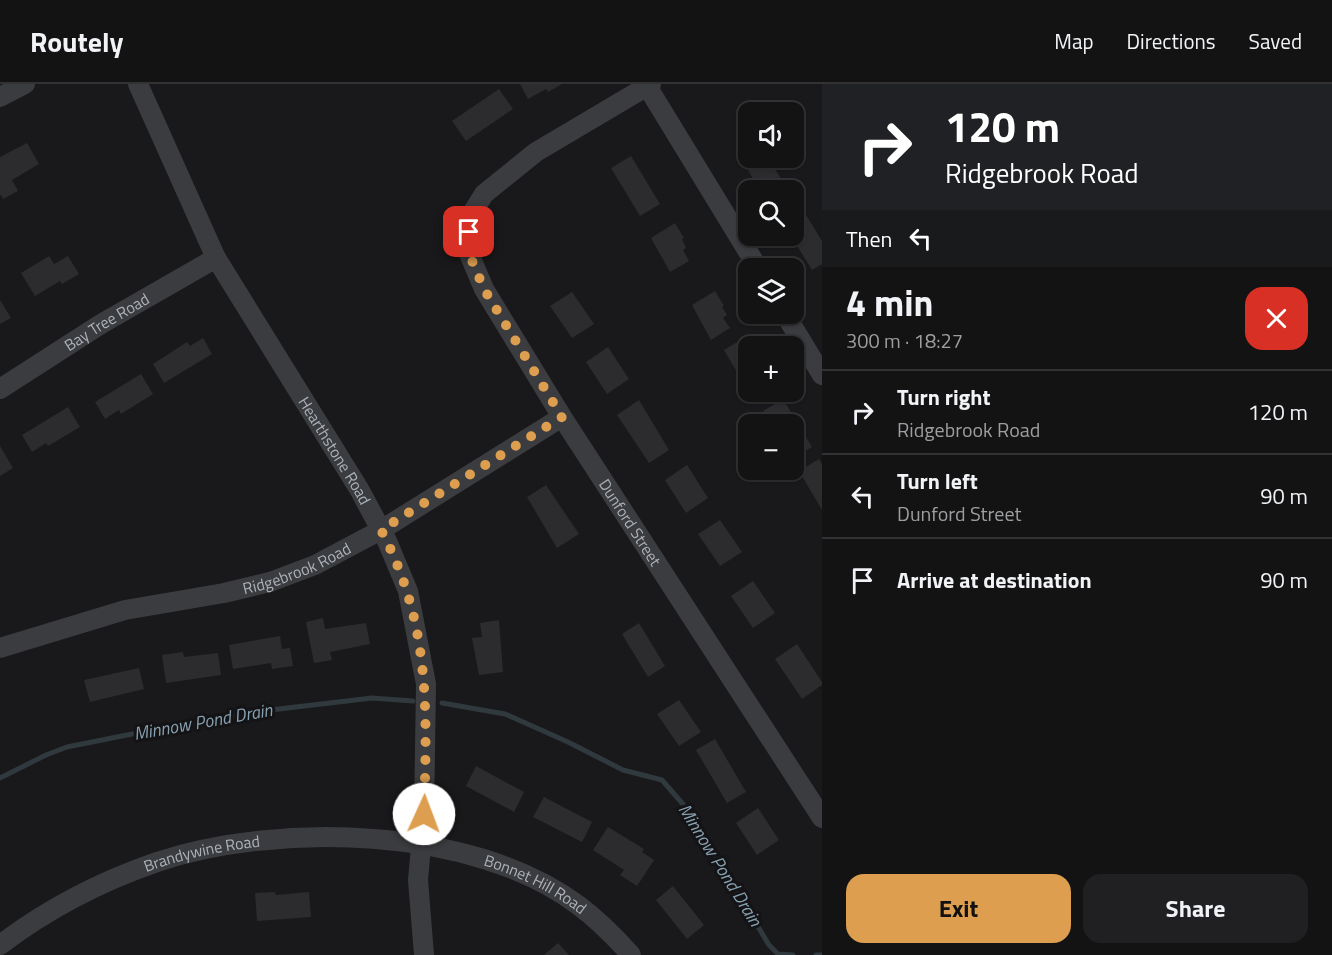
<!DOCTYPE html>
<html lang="en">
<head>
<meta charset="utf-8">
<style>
	:root { --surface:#131314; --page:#202022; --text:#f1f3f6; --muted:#9d9ea0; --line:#323234; --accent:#dd9e4f }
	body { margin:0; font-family:"Titillium Web",sans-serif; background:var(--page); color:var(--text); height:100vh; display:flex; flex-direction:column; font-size:22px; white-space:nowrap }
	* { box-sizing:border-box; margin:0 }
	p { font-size:20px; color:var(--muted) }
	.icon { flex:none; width:33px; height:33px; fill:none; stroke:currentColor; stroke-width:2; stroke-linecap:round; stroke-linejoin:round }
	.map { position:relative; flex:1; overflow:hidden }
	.drawer { display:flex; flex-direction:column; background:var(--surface); width:510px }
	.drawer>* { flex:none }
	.hud { background:#202124; color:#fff; overflow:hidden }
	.tools { position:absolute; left:738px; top:18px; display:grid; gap:12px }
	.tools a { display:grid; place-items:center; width:66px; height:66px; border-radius:12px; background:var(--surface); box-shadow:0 2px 4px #0004,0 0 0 2px var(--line); font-size:30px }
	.pin { position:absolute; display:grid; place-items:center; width:51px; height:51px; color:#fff; margin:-26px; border-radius:12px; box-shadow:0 3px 9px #0006 }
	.me { position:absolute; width:66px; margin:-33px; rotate:2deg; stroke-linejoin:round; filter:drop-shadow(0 0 4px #0008) }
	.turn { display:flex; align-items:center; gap:21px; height:126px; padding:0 24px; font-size:27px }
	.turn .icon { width:78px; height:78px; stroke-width:2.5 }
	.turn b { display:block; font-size:42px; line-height:51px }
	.then { display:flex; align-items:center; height:57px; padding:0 24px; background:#0003; gap:12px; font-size:22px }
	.round { display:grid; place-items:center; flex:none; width:63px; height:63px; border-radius:18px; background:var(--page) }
	.headline { display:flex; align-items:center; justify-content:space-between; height:102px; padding:0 24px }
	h1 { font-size:36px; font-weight:700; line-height:45px }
	.primary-button { display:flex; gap:12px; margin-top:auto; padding:12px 24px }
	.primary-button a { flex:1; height:69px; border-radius:18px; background:var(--accent); color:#111; font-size:24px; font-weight:700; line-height:69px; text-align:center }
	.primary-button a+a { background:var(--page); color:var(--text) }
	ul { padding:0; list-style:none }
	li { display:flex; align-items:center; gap:18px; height:84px; padding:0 24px; border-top:2px solid var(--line) }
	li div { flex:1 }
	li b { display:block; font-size:22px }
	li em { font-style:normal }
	header { display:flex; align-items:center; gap:36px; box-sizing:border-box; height:84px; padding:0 30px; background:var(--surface); border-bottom:2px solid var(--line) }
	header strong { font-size:28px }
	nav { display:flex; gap:33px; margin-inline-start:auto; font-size:21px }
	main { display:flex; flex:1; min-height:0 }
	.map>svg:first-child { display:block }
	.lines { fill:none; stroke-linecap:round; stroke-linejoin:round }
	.stream { stroke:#30393e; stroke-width:5 }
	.building { fill:#2c2c2f }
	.minor { stroke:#3b3c3f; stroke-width:20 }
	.route { stroke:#dd9e4f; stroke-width:10; stroke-dasharray:0 18 }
	.labels { text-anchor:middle; stroke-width:6; stroke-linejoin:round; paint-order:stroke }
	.street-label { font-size:16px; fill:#adb2b9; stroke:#141416 }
	.water-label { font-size:18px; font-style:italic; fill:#88a1b0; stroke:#141416 }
</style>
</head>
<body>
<header>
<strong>Routely</strong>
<nav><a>Map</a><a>Directions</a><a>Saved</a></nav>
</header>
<main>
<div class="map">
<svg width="822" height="871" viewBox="0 0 822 871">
	<rect width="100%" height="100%" fill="#19191b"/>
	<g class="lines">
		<!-- stream -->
		<path class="stream" d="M 442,619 L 505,630 L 568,658 L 623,686 L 662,696 L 688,726 L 769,861 L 778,870 L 793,871
			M 0,694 L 46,671 L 67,663 L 127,651 L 262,627 L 372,614 L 413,617
			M 816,871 L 822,871"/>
	</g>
	<!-- building -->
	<path class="building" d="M 520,0 L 562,0 L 548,8 L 546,5 L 528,15 Z
		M 499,5 L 513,25 L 466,57 L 452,37 Z
		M 27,59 L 39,80 L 12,96 L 18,107 L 3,115 L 0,110 L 0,73 Z
		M 631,72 L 660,120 L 640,132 L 611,84 Z
		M 751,74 L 768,74 L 788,106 L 760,106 L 743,78 Z
		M 803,126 L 822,157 L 822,180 L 812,186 L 791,152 L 794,152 L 794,131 Z
		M 675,139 L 684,154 L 682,155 L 686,164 L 683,166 L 689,177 L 670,188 L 651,154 Z
		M 49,172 L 54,180 L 68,172 L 79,190 L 62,200 L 60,197 L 35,212 L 21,189 Z
		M 715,207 L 724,222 L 722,223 L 727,231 L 723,234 L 730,244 L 711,256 L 692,221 Z
		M 572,208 L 594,240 L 572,254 L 550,222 Z
		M 0,216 L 11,234 L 0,240 Z
		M 203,254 L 212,270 L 164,299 L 153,280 L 187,258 L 190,262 Z
		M 744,254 L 749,262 L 748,307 L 724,266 Z
		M 608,263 L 629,295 L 607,310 L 586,278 Z
		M 141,290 L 153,310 L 121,330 L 119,326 L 105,335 L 95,318 Z
		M 783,315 L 812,363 L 794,374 L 794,340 L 771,340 L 763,327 Z
		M 639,316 L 669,366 L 649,379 L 617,331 Z
		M 68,323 L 80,343 L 48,362 L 46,359 L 32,368 L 22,351 Z
		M 0,362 L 13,384 L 0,392 Z
		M 819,375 L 822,380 L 822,426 L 799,387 Z
		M 687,381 L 708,414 L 686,429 L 665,396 Z
		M 546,401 L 579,450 L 557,464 L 527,413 Z
		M 720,436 L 742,468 L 720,482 L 698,450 Z
		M 753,497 L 775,529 L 753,544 L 731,512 Z
		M 323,534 L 325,545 L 366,539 L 370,560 L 330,568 L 332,576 L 314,579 L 306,538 Z
		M 499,536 L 503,588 L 479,591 L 472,554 L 482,553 L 480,539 Z
		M 639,539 L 665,582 L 648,593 L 622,550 Z
		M 280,552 L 282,565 L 290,564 L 293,582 L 272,585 L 271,579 L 233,585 L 229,561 Z
		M 797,560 L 822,598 L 822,601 L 802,615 L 775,575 Z
		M 183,568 L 184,573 L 218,569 L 221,591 L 166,599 L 162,571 Z
		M 139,584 L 144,605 L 90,618 L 84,596 Z
		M 679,616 L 701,648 L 679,662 L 657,630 Z
		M 715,655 L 746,708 L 727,719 L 696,666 Z
		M 476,682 L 524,708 L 514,728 L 466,702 Z
		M 544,713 L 592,738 L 582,758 L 533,733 Z
		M 758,724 L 779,756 L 757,771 L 736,739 Z
		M 608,743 L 644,765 L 642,768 L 654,776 L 637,802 L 620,791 L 624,786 L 593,766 Z
		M 673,802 L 704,841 L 687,855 L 656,816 Z
		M 275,808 L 276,811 L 309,808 L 311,833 L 257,837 L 255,809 Z
		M 558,859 L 569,871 L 544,871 Z"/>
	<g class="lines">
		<!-- minor -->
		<g class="minor">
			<path id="s1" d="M 138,0 L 216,174 L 359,405 L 387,457 L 408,507 L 426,600 L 424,730 L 418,796 L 424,871"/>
			<path id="s2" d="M 651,0 L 536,68 L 484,110 L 471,131 L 468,167 L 484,205 L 562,333 L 822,734"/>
			<path d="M 647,2 L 758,184"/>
			<path d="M 0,13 L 25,0"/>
			<path d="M 785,230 L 822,291"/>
			<path id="s3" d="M 0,305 L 101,240 L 216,174"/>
			<path id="s4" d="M 0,564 L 125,526 L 224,509 L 270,498 L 315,481 L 381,446 L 562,333"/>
			<path id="s5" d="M 0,861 C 46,826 102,797 157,778 C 277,738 473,742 578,821 C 597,835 615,853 631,871"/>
		</g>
	</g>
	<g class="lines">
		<!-- route -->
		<path class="route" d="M 424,730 C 427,627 431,540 381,446 L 562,333 L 484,205 L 468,167 L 469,148"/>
	</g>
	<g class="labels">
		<!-- street labels -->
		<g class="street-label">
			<text dy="6" stroke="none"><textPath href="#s3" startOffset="126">Bay Tree Road</textPath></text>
			<text dy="6" stroke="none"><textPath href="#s1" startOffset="417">Hearthstone Road</textPath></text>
			<text dy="6" stroke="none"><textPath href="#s2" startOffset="578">Dunford Street</textPath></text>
			<text dy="6" stroke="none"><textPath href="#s4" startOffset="308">Ridgebrook Road</textPath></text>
			<text dy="6" stroke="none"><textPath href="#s5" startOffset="224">Brandywine Road</textPath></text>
			<text dy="6" stroke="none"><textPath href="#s5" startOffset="567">Bonnet Hill Road</textPath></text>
		</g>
		<!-- water labels -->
		<g class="water-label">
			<text transform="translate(203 638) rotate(-10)" y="6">Minnow Pond Drain</text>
			<text transform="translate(720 781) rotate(58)" y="6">Minnow Pond Drain</text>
		</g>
	</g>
</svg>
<div class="tools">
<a><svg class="icon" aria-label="sound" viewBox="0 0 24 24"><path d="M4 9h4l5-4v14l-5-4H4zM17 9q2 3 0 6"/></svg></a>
<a><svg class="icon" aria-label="search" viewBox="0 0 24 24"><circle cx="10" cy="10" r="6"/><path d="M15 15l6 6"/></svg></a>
<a><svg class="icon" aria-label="layers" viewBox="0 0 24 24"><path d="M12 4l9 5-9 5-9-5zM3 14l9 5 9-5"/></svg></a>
<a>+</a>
<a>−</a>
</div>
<div class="pin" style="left:469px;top:148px;background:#d93025"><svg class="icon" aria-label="arrive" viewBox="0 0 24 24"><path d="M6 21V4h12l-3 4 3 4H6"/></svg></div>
<svg class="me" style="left:424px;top:730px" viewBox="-20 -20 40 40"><circle r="19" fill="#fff"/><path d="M0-13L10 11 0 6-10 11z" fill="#dd9e4f"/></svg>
</div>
<section class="drawer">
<div class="hud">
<div class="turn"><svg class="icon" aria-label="right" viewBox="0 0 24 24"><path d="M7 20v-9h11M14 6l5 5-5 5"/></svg><div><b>120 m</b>Ridgebrook Road</div></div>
<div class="then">Then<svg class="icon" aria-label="left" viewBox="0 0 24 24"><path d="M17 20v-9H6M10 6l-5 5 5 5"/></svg></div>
</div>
<div class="headline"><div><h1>4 min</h1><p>300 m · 18:27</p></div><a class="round" style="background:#d93025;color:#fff"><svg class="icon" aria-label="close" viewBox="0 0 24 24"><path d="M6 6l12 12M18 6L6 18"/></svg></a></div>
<ul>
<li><svg class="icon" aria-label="right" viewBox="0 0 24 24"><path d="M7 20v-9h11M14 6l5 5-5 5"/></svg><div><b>Turn right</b><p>Ridgebrook Road</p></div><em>120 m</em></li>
<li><svg class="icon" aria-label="left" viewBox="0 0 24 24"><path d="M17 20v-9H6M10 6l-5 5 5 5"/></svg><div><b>Turn left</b><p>Dunford Street</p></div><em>90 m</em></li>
<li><svg class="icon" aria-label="arrive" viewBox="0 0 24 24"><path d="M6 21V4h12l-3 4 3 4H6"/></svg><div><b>Arrive at destination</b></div><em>90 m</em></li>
</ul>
<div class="primary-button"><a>Exit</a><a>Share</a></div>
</section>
</main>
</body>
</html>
